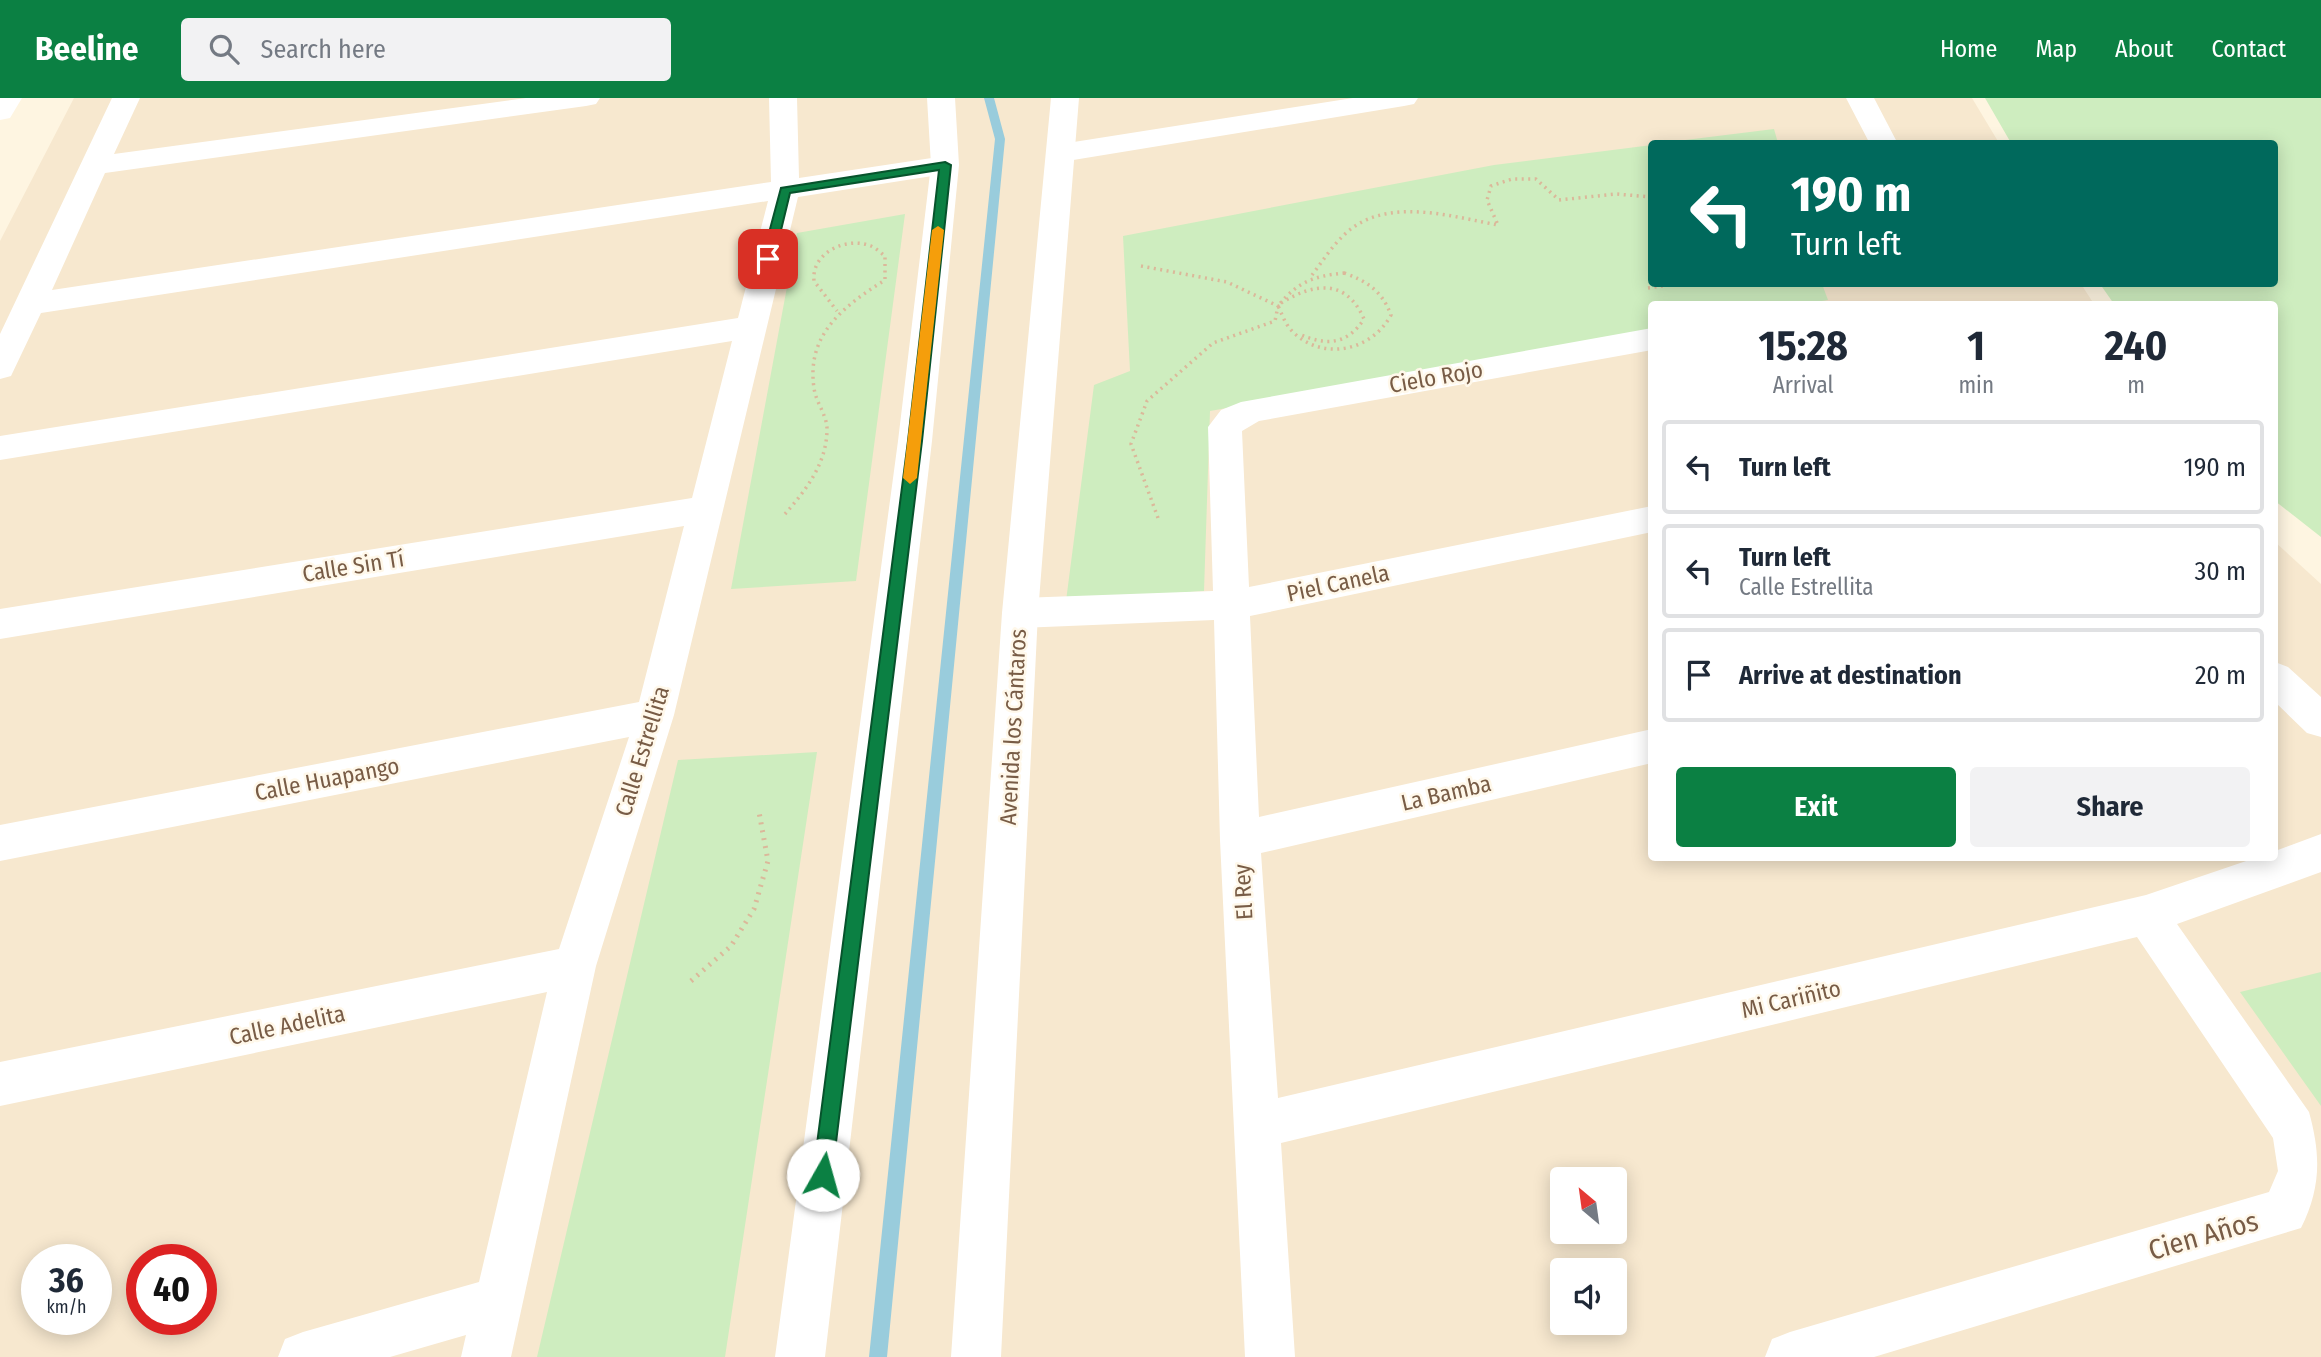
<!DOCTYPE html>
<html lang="en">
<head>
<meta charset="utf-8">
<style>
	:root { --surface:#fff; --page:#f2f2f3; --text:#1f2937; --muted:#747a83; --line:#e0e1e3; --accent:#0b8043 }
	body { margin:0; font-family:"Fira Sans Condensed",sans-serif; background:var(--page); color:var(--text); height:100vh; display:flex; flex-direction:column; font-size:26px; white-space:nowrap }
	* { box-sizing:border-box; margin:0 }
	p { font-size:23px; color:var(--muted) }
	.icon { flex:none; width:38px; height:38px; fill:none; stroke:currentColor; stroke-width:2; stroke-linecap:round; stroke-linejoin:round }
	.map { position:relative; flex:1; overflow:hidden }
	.panel { position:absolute; left:1648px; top:203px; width:630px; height:560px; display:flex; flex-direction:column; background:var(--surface); border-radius:7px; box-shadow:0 4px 18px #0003 }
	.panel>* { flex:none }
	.guide { position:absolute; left:1648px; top:42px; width:630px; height:147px; border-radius:7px; box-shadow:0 4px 18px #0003; background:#00695c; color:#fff; overflow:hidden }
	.needle { width:46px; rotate:331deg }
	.controls { position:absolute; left:1550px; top:1069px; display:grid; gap:14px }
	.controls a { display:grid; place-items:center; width:77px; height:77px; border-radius:7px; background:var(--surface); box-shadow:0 4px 18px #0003; font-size:35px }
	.speed { position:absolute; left:21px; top:1146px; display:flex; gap:14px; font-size:35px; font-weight:700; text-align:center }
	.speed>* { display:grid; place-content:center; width:91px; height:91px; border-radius:50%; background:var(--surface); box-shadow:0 4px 18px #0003; line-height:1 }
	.speed small { font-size:18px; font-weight:400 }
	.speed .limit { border:10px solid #d22; background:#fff; color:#111 }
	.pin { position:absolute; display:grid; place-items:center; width:60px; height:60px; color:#fff; margin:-30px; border-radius:14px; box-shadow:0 4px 10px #0006 }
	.me { position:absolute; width:77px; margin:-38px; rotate:7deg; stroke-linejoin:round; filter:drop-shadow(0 0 5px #0008) }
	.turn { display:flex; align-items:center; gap:24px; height:147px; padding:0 28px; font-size:32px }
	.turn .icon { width:91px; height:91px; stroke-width:2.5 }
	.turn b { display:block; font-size:49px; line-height:60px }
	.eta { display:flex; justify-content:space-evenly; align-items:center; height:119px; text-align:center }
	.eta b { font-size:42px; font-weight:700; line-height:49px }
	.action { display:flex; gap:14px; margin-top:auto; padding:14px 28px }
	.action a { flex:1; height:80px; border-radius:7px; background:var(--accent); color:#fff; font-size:28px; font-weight:700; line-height:80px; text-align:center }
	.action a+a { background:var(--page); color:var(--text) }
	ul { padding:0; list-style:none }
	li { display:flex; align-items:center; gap:21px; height:94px; margin:0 14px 10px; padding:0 14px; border:4px solid var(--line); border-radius:7px }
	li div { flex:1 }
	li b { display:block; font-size:26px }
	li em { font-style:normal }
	header { display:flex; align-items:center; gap:42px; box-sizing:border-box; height:98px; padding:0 35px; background:var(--accent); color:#fff }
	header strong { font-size:33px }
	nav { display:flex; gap:38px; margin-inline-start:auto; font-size:24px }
	.search { width:490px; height:63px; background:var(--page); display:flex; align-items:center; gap:18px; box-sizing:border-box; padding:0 24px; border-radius:7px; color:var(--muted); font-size:26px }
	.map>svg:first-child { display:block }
	.residential { fill:#f7e8cf; fill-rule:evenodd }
	.green { fill:#ceedbf }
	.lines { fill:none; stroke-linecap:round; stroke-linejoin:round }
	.stream { fill:#99ccdc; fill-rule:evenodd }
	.path-far1 { stroke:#dbb89a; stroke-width:3.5; stroke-dasharray:2 4.5; stroke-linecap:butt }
	.path { stroke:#dbb89a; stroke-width:5; stroke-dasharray:2 6; stroke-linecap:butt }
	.street { fill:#fff; fill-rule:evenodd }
	.secondary { fill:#fff; fill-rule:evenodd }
	.route { fill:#0b8043; stroke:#07532c; stroke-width:2 }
	.slow { fill:#f59e0b }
	.labels { text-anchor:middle; stroke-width:5; stroke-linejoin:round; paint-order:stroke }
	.street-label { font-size:23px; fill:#785c46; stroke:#fff8ea }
	.near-street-label { font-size:28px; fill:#785c46; stroke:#fff8ea }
</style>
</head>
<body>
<header>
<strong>Beeline</strong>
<div class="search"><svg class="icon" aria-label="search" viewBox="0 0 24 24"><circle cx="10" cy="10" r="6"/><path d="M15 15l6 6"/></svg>Search here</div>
<nav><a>Home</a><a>Map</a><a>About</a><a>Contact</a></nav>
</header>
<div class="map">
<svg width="2321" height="1259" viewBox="0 0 2321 1259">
	<rect width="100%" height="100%" fill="#fef5e1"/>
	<!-- residential -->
	<path class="residential" d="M 74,0 L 1972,0 L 1999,45 L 1652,46 L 1652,186 L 2081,186 L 2094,206 L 1652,206 L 1652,760 L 2275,760 L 2275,444 L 2321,486 L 2321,1259 L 0,1259 L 0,143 ZM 1563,1082 L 1615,1082 L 1615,1134 L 1563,1134 ZM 37,1162 L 96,1162 L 96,1222 L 37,1222 ZM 142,1162 L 201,1162 L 201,1222 L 142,1222 ZM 1563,1172 L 1615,1172 L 1615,1225 L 1563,1225 Z"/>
	<!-- green -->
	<path class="green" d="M 1985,0 L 2321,0 L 2321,439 L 2275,403 L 2275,206 L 2114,206 L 2100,186 L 2275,186 L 2275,46 L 2011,45 Z
		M 1774,31 L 1778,45 L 1661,45 Z
		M 1652,47 L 1652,186 L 1822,186 L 1828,202 L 1804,206 L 1652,206 L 1652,234 L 1210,313 L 1204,493 L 1066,503 L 1094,287 L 1130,273 L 1123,138 L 1494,67 Z
		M 905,116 L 856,483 L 731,491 L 797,135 Z
		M 817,654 L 725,1259 L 537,1259 L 678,662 Z
		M 2321,874 L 2321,1008 L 2240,894 Z"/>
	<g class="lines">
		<!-- stream -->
		<path class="stream" d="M 984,0 L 994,0 L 1005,41 L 887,1259 L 869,1259 L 995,41 Z"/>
		<!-- path-far1 -->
		<path class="path-far1" d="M 1141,168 L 1227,184 L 1278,208 L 1275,223 L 1213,245 L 1147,303 L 1131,346 L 1158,420
			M 1344,175 C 1367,183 1382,193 1391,217 C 1372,253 1322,264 1292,233 C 1285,226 1282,216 1278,208 C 1297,184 1314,178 1344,175 Z
			M 1312,177 C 1325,160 1337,140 1355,128 C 1396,101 1454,119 1498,127 L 1487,102 L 1491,88 L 1512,81 L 1536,81 L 1559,102 L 1616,96 L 1652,99
			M 1648,190 L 1676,186
			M 1281,205 C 1314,185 1346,180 1364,221 C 1347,247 1326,248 1299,236
			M 785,416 C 806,392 827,365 827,331 C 827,317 816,305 814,290 C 806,236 844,208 885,182 L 885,158 C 881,155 876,150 871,148 C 846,138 811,155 814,183 L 837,213"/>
		<!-- path -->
		<path class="path" d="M 691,883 L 731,848 L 754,811 L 768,763 L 759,714"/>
		<!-- street -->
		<path class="street" d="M 0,0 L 22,0 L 10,20 L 0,22 Z
			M 112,0 L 140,0 L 114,56 L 526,0 L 600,0 L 596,6 L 586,8 L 105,75 L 52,192 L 771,84 L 769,0 L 797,0 L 799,80 L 945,58 L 955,61 L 959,67 L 955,73 L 945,76 L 798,99 L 674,617 L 596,868 L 511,1259 L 461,1259 L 466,1237 L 390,1259 L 278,1259 L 285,1241 L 303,1234 L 479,1184 L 547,894 L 0,1008 L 0,964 L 559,851 L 629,639 L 0,763 L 0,727 L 639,604 L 684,428 L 0,541 L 0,511 L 692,400 L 732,243 L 0,362 L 0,338 L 738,220 L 768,103 L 41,215 L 11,278 L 0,281 L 0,236 Z
			M 1353,0 L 1418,0 L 1414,6 L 1404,8 L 1061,64 L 1051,61 L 1047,55 L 1051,49 L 1061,46 Z
			M 1846,0 L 1874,0 L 1898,46 L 1870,46 Z
			M 1652,230 L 1652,252 L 1259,323 L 1242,333 L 1249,489 L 1652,408 L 1652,434 L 1250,518 L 1259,719 L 1652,631 L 1652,665 L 1261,755 L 1278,1000 L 2146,797 L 2255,760 L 2275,760 L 2275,753 L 2321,736 L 2321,774 L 2177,826 L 2309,1014 C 2321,1057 2321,1090 2301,1130 L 1874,1259 L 1765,1259 L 1772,1241 L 1790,1234 L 2269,1094 L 2278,1073 L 2273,1040 L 2137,839 L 1281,1045 L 1295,1259 L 1245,1259 L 1220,742 L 1214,522 L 1020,530 L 1007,525 L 1002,515 L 1007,505 L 1020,500 L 1213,493 L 1208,329 L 1221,312 L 1241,304 Z
			M 2275,564 L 2288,569 L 2321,599 L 2321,639 L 2307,635 L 2275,604 Z"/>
		<!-- secondary -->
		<path class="secondary" d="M 927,0 L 955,0 L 959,67 L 932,343 L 825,1259 L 775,1259 L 898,343 L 931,67 Z
			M 1051,0 L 1079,0 L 1038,515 L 1001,1259 L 951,1259 L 1002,515 Z"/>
	</g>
	<!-- route -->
	<path class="route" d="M 945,64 L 951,67 L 922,343 L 832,1077 L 830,1084 L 823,1087 L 816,1084 L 813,1077 L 908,343 L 939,72 L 790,95 L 774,161 L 768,165 L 762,161 L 781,90 Z"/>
	<!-- slow -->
	<path class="slow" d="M 938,128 L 944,132 L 917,380 L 910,386 L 903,380 L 932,132 Z"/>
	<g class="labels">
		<!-- street labels -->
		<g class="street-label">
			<text transform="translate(1436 279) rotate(-10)" y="8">Cielo Rojo</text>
			<text transform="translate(353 468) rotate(-9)" y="8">Calle Sin Tí</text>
			<text transform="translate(1338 485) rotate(-12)" y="8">Piel Canela</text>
			<text transform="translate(1013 629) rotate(-87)" y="8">Avenida los Cántaros</text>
			<text transform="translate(642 653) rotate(-73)" y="8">Calle Estrellita</text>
			<text transform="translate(327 681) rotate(-11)" y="8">Calle Huapango</text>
			<text transform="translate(1446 695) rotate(-13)" y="8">La Bamba</text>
			<text transform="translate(1243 794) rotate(-93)" y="8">El Rey</text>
			<text transform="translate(1791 901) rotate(-13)" y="8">Mi Cariñito</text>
			<text transform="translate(287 927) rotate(-12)" y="8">Calle Adelita</text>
		</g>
		<!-- near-street labels -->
		<g class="near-street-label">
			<text transform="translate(2203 1137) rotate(-16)" y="10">Cien Años</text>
		</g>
	</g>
</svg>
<div class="controls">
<a><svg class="needle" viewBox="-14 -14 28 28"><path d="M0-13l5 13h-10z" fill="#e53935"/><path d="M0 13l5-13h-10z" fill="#747a83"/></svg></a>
<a><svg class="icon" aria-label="sound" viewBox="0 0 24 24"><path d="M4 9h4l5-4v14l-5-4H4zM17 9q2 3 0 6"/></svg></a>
</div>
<div class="speed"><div>36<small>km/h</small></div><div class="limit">40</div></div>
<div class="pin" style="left:768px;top:161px;background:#d93025"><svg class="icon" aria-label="arrive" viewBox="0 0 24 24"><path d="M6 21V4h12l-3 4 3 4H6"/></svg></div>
<svg class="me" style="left:823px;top:1077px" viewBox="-20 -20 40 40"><circle r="19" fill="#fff"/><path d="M0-13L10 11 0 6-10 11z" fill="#0b8043"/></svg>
<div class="guide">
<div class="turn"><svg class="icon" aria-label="left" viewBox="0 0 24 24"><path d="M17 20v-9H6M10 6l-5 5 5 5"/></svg><div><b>190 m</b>Turn left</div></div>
</div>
<section class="panel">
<div class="eta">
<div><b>15:28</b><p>Arrival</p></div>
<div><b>1</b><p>min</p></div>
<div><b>240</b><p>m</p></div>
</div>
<ul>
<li><svg class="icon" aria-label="left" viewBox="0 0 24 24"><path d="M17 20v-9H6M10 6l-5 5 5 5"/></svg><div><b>Turn left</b></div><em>190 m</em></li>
<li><svg class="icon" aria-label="left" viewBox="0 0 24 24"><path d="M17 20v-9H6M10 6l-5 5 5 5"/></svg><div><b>Turn left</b><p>Calle Estrellita</p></div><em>30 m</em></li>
<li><svg class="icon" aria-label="arrive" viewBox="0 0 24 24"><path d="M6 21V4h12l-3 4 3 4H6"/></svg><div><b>Arrive at destination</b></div><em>20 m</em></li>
</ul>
<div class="action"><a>Exit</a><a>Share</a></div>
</section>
</div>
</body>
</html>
